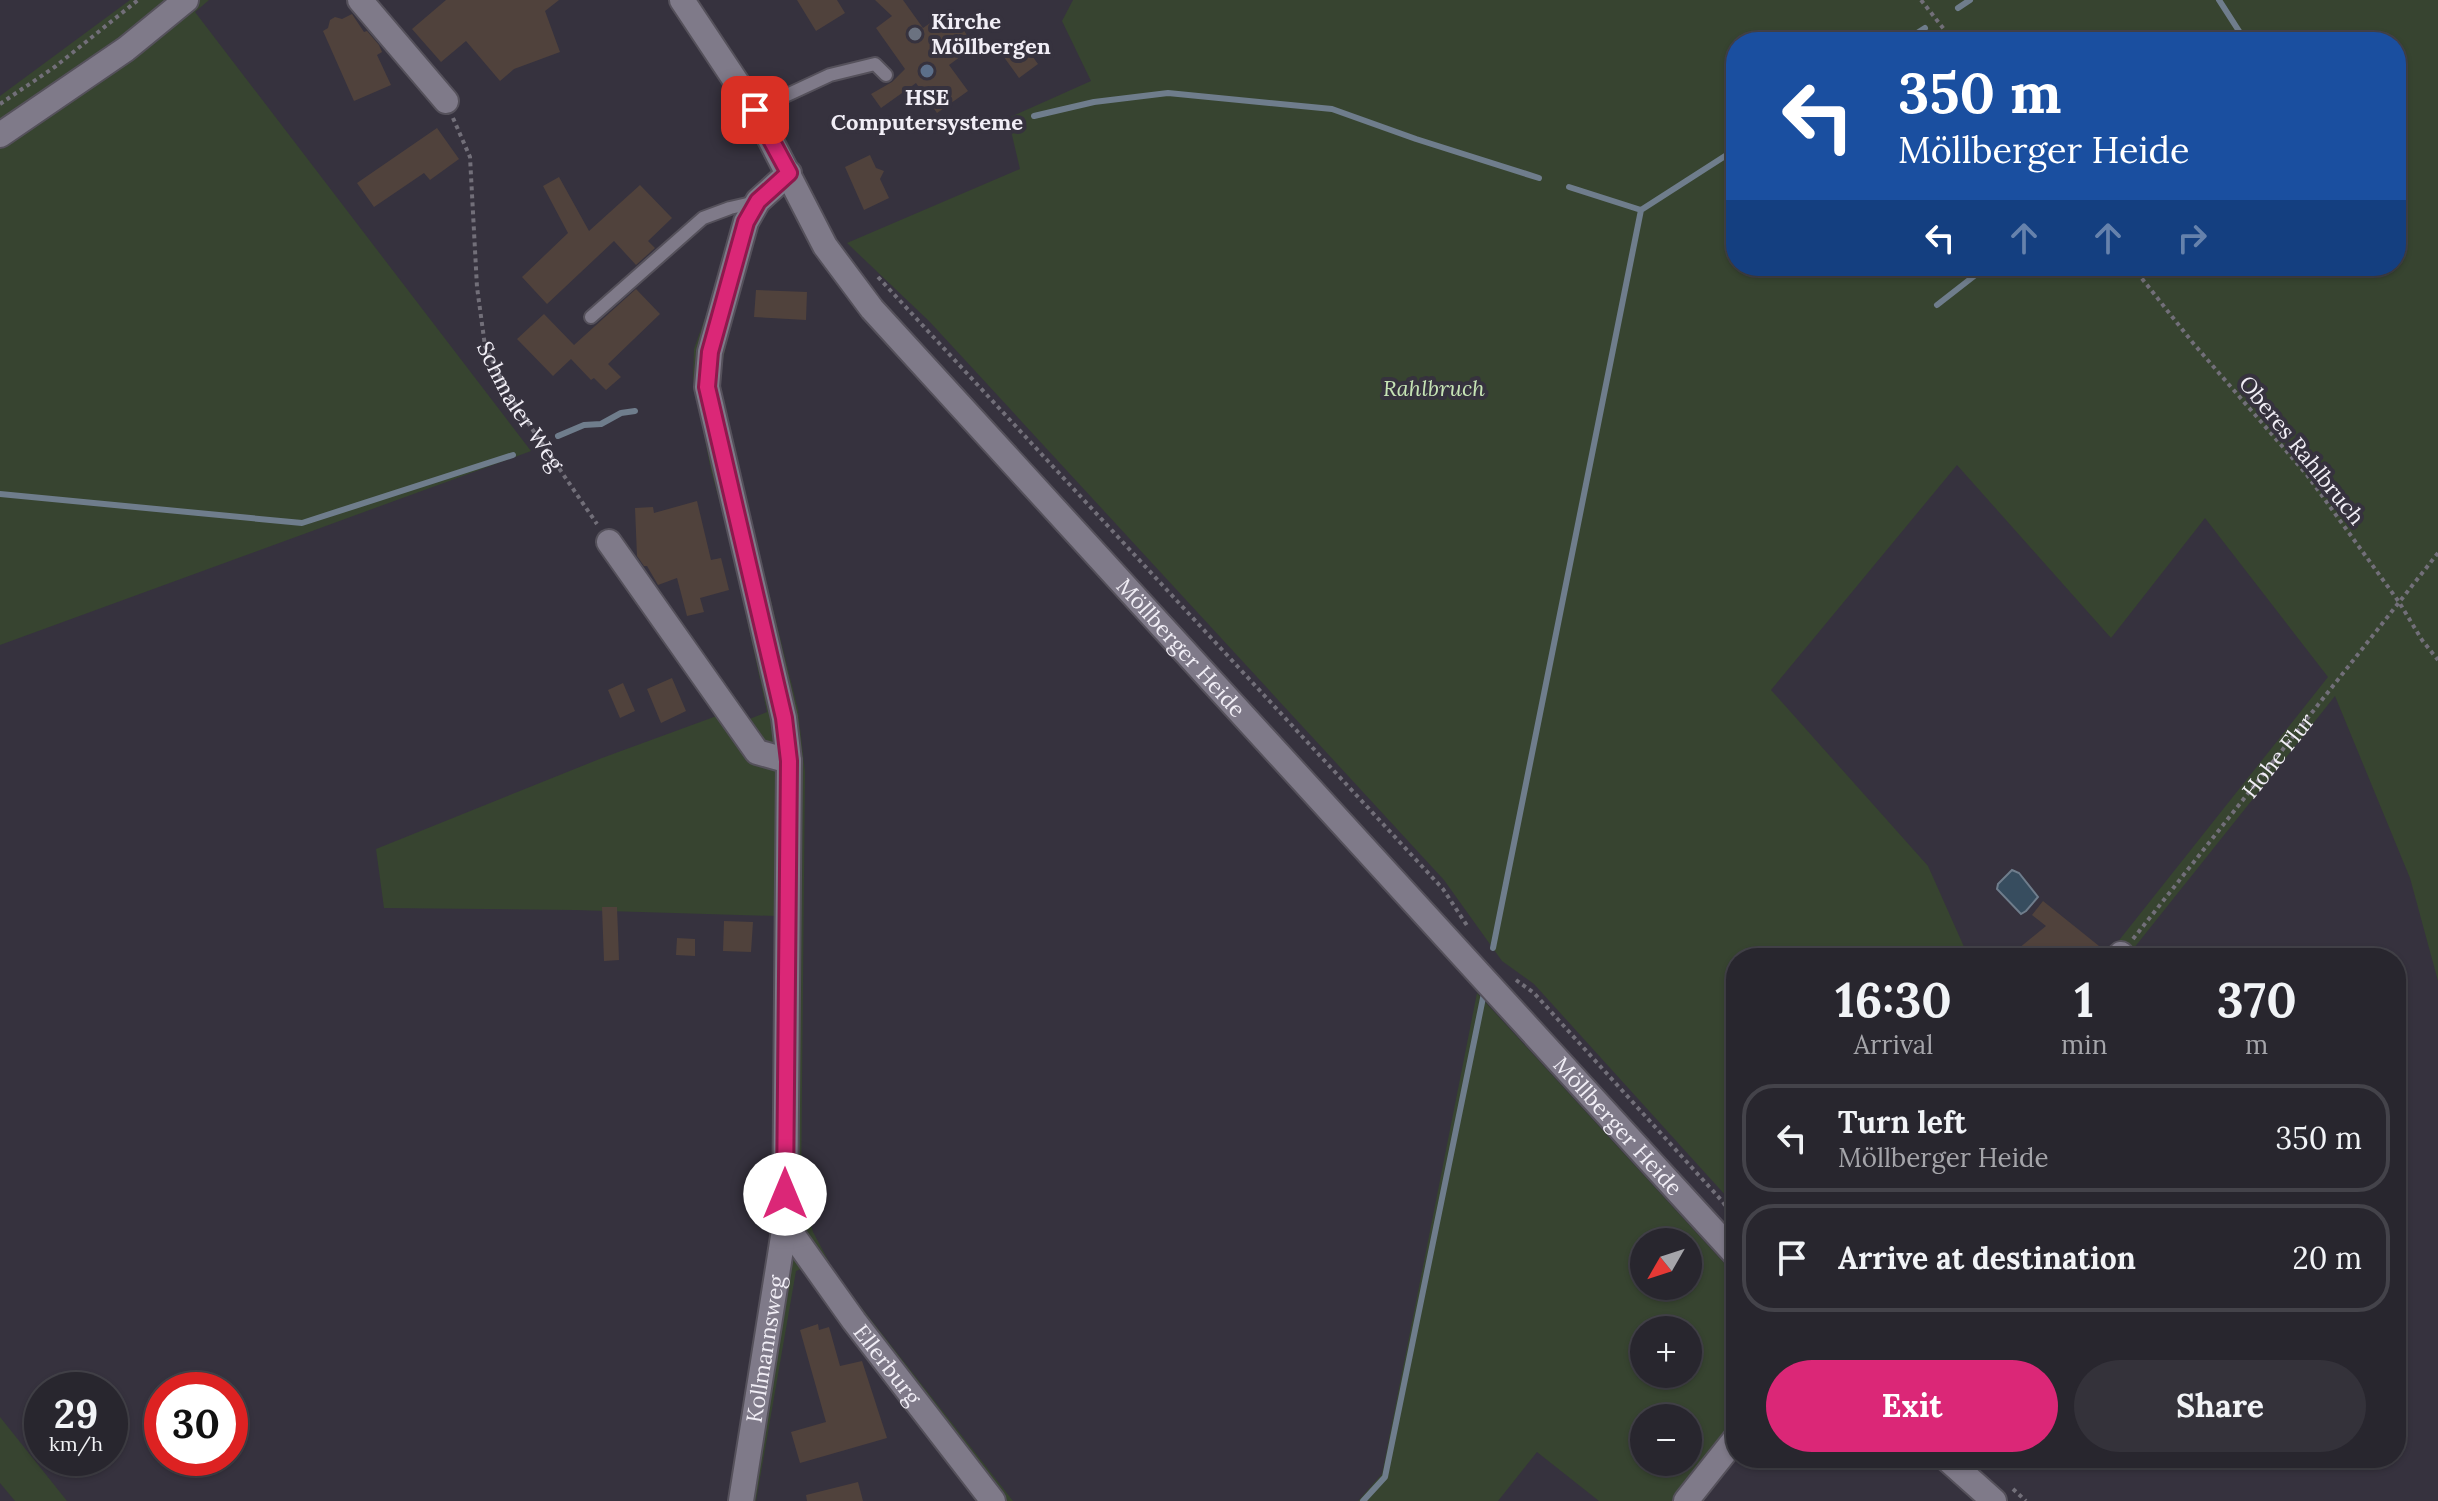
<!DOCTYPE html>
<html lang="en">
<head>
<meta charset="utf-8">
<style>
	:root { --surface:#28262e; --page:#34323a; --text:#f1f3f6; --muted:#a5a5aa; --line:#44434a; --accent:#db2777 }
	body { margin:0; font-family:Lora,serif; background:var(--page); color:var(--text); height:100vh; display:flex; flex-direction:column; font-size:30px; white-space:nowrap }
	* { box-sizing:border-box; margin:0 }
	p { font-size:26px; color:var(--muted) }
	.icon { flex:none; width:44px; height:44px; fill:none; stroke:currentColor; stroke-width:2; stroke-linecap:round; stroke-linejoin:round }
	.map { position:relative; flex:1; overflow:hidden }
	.side { position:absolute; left:1726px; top:948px; width:680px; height:520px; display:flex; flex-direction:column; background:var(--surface); border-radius:32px; box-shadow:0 2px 6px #0004,0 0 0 2px var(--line) }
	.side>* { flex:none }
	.top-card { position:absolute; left:1726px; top:32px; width:680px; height:244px; border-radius:32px; box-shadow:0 2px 6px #0004,0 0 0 2px var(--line); background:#1a4fa0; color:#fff; overflow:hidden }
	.needle { width:52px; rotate:231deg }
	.tools { position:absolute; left:1630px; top:1228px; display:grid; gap:16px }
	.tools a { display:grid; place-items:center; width:72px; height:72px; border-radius:50%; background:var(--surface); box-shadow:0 2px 6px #0004,0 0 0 2px var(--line); font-size:40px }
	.speed { position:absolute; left:24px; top:1372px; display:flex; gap:16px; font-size:40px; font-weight:700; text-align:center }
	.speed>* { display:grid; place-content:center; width:104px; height:104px; border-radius:50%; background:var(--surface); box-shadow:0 2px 6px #0004,0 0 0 2px var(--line); line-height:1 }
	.speed small { font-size:20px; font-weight:400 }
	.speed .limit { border:12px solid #d22; background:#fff; color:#111 }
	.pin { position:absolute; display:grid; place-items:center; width:68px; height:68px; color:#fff; margin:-34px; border-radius:16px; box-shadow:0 4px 12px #0006 }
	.me { position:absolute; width:88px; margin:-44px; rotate:0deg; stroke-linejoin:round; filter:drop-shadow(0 0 6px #0008) }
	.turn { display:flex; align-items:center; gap:28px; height:168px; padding:0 40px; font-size:36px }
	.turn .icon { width:104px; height:104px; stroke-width:2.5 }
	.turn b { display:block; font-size:56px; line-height:68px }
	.lanes { display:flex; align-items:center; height:76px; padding:0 40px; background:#0003; justify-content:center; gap:40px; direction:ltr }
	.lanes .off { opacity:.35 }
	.eta { display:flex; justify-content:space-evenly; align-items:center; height:136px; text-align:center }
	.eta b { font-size:48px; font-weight:700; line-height:56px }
	.primary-button { display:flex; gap:16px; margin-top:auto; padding:16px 40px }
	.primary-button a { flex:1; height:92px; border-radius:48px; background:var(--accent); color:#fff; font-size:32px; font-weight:700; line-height:92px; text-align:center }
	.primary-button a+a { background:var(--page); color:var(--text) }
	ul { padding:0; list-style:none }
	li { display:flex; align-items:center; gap:24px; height:108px; margin:0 16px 12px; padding:0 24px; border:4px solid var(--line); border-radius:32px }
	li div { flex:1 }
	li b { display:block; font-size:30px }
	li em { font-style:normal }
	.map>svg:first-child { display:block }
	.green { fill:#374430; fill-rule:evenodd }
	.water { fill:#374d5f; stroke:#6f7d8c; stroke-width:2 }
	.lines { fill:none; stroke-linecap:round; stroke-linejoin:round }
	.stream { stroke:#6f7d8c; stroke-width:6 }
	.building { fill:#50423c }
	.lane-casing { stroke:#55515b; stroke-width:16 }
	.street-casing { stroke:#55515b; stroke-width:28 }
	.secondary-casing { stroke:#55515b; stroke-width:28 }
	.path { stroke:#726f79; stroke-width:4; stroke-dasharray:4 4; stroke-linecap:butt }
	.lane { stroke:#7f7a89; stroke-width:12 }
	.street { stroke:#7f7a89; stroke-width:24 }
	.secondary { stroke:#7f7a89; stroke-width:24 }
	.route-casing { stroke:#8e194d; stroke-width:20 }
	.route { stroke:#db2777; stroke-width:14 }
	.worship-dot { fill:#6b7280; stroke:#36323e; stroke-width:3 }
	.service-dot { fill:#5c6f8a; stroke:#36323e; stroke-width:3 }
	.labels { text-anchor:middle; stroke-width:8; stroke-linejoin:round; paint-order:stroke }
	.poi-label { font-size:22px; font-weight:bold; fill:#f1eef6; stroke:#36323e; text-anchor:start }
	.park-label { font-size:22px; font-style:italic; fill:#c6e4b5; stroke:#36323e }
	.street-label { font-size:22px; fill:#f1eef6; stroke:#36323e }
</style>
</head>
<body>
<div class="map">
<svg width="2438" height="1501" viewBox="0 0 2438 1501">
	<rect width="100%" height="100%" fill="#36323e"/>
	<!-- green -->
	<path class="green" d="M 130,0 L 209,0 L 195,12 L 531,451 L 0,645 L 0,96 Z
		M 1073,0 L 2438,0 L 2438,981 L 2410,878 L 2335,696 L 2126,958 L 2105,958 L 2328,677 L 2205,518 L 2111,638 L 1957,465 L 1771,690 L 1928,866 L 1969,958 L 1736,958 L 1736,1210 L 1727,1197 L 1534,984 L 1502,961 L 1444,880 L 929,321 L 847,243 L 1020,169 L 1008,118 L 1091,81 L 1062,21 ZM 1736,42 L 2396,42 L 2396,266 L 1736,266 Z
		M 707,312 L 733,317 L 723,359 L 719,390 L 798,710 L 805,772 L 801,1193 L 813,1232 L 836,1275 L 1013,1501 L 985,1501 L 801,1269 L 796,1271 L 756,1501 L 732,1501 L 771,1229 L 778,970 L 776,916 L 575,910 L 384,908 L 376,849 L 602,758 L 733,710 L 742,722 L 767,712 L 727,528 L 711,471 L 693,378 L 694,349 Z
		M 1477,993 L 1736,1276 L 1736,1458 L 1703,1501 L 1599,1501 L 1537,1452 L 1498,1501 L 1358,1501 L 1382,1474 ZM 1644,1242 L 1688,1242 L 1688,1286 L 1644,1286 ZM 1644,1330 L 1688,1330 L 1688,1374 L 1644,1374 ZM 1644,1418 L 1688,1418 L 1688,1462 L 1644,1462 Z
		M 0,1417 L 67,1501 L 15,1501 L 0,1483 Z"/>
	<!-- water -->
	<path class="water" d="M 2012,870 L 2019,873 L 2038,897 L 2026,911 L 2021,914 L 1997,889 L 1998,884 Z"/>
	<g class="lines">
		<!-- stream -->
		<path class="stream" d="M 2219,0 L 2246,42
			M 1958,8 L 1970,0
			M 1903,42 L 1925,28
			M 1034,116 L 1094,102 L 1168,93 L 1332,109 L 1416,139 L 1539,178
			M 1569,187 L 1641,210
			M 1937,305 L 1987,266
			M 558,436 L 584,425 L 601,424 L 621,413 L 635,411
			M 0,494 L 302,523 L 513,455
			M 1493,948 L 1641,210 L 1736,149
			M 1363,1501 L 1385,1477 L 1484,993"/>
	</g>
	<!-- building -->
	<path class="building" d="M 446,0 L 559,0 L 545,11 L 560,52 L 514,69 L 500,81 L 466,41 L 441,62 L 412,29 Z
		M 797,0 L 837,0 L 845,13 L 816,31 Z
		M 875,0 L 903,0 L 923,28 L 949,10 L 975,46 L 949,65 L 968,91 L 937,113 L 916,83 L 881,108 L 871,94 L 892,82 L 905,69 L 876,28 L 892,16 Z
		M 352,14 L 364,32 L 367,31 L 379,45 L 382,52 L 377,55 L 391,85 L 354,101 L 323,31 L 328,28 L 330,20 L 335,17 L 342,19 Z
		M 1020,39 L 1038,64 L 1019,78 L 1001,53 Z
		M 437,128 L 459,159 L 430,180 L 424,173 L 374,207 L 357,183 Z
		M 870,155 L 876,168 L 884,171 L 880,179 L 889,198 L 864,210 L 845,167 Z
		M 559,177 L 589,231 L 640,185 L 672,218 L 648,241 L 655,248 L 636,265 L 614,241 L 547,304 L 522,277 L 568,233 L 543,186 Z
		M 636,289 L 660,314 L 608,364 L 621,377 L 606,390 L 594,378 L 591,380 L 571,359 L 553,376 L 517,339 L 544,314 L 574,345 Z
		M 756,290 L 807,292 L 806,320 L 754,317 Z
		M 697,501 L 711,560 L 721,558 L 729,590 L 700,598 L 704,612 L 687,616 L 677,578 L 658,585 L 647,566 L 644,566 L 637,556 L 635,508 L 653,507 L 654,513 Z
		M 672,678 L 686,711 L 661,723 L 647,689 Z
		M 623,683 L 635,711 L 620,718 L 608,690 Z
		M 2043,901 L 2099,946 L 2090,958 L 2062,958 L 2048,946 L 2034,958 L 2007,958 L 2046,926 L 2032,915 Z
		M 602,907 L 617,907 L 619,960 L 604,961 Z
		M 724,921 L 753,922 L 751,952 L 723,951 Z
		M 677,938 L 695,939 L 695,956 L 676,955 Z
		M 818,1324 L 819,1330 L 829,1327 L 840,1366 L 862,1361 L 887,1438 L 800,1463 L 791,1432 L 826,1422 L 800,1330 Z
		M 858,1482 L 863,1501 L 807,1501 L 806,1495 Z"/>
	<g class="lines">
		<!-- lane casing -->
		<g class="lane-casing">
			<path id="lane" d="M 755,110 L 830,75 L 875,64 L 886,75
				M 591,317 L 703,218 L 730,208 L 756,202"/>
		</g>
		<!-- street casing -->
		<g class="street-casing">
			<g id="street">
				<path d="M 360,0 L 446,101"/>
				<path d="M 609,542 L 757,752 L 789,761"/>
				<path d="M 2118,958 L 2121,954"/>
				<path id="s3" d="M 785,1224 L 854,1321 L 993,1501"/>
				<path id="s4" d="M 741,1501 L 785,1224 L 789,761 L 784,718 L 707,387 L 710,352 L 746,222 L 758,201 L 789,173"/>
				<path d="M 1686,1501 L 1736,1438"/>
			</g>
		</g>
		<!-- secondary casing -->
		<g class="secondary-casing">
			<g id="secondary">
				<path id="s5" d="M 682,0 L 755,110 L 825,246 L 872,309 L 1736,1255"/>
				<path d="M 0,135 L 126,49 L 186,0"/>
				<path d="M 1946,1458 L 1994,1501"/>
			</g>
		</g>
		<!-- path -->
		<g class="path">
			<path d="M 1921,0 L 1954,42"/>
			<path d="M 0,104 L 56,66 L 138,0"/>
			<path id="s1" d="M 453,118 L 470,157 L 477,287 L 485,346 L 509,395 L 597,524"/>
			<path d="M 2132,266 L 2193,343 L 2307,475 L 2399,602 L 2422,640 L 2438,660"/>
			<path d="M 878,277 L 1443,889 L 1468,927"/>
			<path id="s2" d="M 2133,939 L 2438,553"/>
			<path d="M 1516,980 L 1534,993 L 1723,1202 L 1731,1215"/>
			<path d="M 2013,1489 L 2026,1501"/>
		</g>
		<!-- lane -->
		<use href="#lane" class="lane"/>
		<!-- street -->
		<use href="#street" class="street"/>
		<!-- secondary -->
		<use href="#secondary" class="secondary"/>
	</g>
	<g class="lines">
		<!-- route casing -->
		<g class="route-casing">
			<path id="route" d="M 755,110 L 789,173 L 758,201 L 746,222 L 710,352 L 707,387 L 784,718 L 789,761 L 785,1194"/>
		</g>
		<!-- route -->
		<use href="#route" class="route"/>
	</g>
	<!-- markers -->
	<circle class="worship-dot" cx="915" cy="34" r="8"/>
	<circle class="service-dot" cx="927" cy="71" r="8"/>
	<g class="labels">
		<!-- poi labels -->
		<g class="poi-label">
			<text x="931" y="29">Kirche<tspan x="931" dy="25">Möllbergen</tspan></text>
			<text x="927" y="105" text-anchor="middle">HSE<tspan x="927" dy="25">Computersysteme</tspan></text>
		</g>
		<!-- park labels -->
		<g class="park-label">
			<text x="1434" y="396">Rahlbruch</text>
		</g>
		<!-- street labels -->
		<g class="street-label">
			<text dy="8" stroke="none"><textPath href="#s1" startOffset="302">Schmaler Weg</textPath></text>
			<text transform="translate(2302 450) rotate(51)" y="8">Oberes Rahlbruch</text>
			<text dy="8" stroke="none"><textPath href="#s5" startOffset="822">Möllberger Heide</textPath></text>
			<text dy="8" stroke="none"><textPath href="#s2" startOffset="234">Hohe Flur</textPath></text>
			<text dy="8" stroke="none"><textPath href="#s5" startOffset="1470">Möllberger Heide</textPath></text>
			<text dy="8" stroke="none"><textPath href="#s4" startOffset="154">Kollmannsweg</textPath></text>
			<text dy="8" stroke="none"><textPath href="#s3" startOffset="174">Ellerburg</textPath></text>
		</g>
	</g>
</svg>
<div class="tools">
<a><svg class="needle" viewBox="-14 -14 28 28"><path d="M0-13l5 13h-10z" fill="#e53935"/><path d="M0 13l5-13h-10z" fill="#a5a5aa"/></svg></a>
<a>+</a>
<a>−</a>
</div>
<div class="speed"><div>29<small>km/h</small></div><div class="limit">30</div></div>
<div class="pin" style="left:755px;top:110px;background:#d93025"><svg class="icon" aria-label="arrive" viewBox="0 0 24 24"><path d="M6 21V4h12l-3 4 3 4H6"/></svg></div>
<svg class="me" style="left:785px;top:1194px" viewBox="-20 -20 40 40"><circle r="19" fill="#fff"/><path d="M0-13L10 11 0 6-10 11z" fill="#db2777"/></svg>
<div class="top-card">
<div class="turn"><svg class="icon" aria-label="left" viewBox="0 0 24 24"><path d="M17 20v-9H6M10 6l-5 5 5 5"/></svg><div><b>350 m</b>Möllberger Heide</div></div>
<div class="lanes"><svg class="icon" aria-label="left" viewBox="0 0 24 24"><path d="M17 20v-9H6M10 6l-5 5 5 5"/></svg><svg class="icon off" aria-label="ahead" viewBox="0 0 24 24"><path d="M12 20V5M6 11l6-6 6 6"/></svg><svg class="icon off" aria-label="ahead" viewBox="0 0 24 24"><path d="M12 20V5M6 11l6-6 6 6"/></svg><svg class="icon off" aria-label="right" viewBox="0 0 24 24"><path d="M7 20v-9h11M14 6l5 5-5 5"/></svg></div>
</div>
<section class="side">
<div class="eta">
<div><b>16:30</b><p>Arrival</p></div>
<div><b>1</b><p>min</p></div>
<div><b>370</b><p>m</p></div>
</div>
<ul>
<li><svg class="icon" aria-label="left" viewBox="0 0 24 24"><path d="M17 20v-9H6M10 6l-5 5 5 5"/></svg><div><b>Turn left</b><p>Möllberger Heide</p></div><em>350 m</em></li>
<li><svg class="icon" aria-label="arrive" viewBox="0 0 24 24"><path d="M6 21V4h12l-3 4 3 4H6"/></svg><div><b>Arrive at destination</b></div><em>20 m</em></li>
</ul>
<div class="primary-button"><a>Exit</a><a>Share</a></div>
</section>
</div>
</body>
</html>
